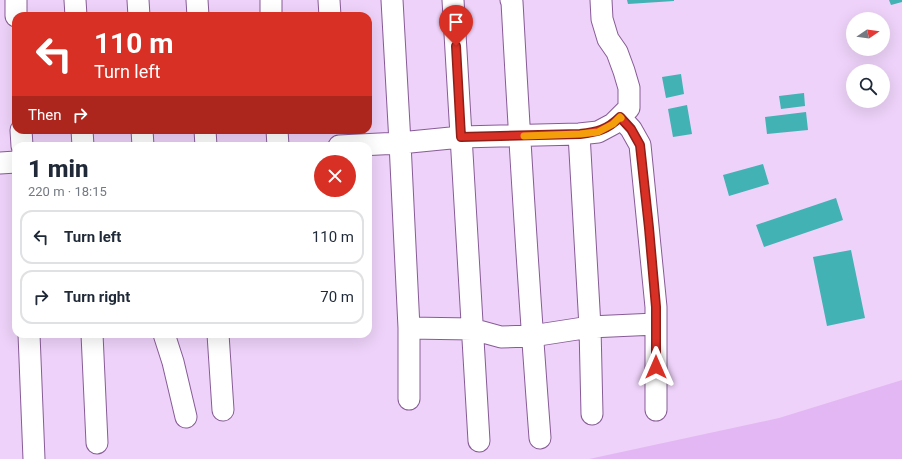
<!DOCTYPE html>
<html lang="en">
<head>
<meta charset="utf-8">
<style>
	:root { --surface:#fff; --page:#f2f2f3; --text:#1f2937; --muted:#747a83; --line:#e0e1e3 }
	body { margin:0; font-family:Roboto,sans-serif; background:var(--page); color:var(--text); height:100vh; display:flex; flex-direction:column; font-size:15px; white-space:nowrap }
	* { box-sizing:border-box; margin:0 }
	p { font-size:13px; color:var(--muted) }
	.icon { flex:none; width:22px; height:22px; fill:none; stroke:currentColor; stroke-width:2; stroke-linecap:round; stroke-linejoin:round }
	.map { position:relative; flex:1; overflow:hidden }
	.details { position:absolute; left:12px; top:142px; width:360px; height:196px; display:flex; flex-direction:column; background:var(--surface); border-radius:12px; box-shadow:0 4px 16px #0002 }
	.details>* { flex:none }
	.guide { position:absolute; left:12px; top:12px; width:360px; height:122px; border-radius:12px; box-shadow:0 4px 16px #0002; background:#d93025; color:#fff; overflow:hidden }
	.needle { width:26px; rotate:77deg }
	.buttons { position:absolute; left:846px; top:12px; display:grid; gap:8px }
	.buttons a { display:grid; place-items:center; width:44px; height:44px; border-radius:50%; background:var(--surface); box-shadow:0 4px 16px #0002; font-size:20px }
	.pin { position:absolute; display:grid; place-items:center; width:34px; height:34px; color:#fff; margin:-41px -17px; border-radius:50% 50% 50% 0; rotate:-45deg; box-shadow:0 0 4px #0007 }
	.pin .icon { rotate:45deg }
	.me { position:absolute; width:44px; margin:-22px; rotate:0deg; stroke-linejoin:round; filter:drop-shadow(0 0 3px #0008) }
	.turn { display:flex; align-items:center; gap:14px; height:84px; padding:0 16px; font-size:18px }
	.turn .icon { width:52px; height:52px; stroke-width:2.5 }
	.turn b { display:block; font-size:28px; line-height:34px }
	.then { display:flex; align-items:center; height:38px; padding:0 16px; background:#0003; gap:8px; font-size:15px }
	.round { display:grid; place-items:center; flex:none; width:42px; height:42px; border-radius:21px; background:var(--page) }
	.head { display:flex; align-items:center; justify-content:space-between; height:68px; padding:0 16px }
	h1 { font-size:24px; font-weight:800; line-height:30px }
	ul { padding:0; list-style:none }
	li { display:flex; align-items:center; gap:12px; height:54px; margin:0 8px 6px; padding:0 8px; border:2px solid var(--line); border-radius:12px }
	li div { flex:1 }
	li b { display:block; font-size:15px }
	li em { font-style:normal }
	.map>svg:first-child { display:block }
	.green { fill:#e3b7f4 }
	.building { fill:#42b2b4 }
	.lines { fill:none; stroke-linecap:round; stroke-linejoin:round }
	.minor-casing { stroke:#875c96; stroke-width:23 }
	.minor { stroke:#fff; stroke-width:21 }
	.route-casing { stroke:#8d1f18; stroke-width:10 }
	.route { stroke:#d93025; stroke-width:7 }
	.slow { stroke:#f59e0b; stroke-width:7 }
</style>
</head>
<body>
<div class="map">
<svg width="902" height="459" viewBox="0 0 902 459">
	<rect width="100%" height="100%" fill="#eed2f9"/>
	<!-- green -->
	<path class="green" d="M 902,380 L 902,459 L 589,459 L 779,418 Z"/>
	<!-- building -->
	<path class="building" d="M 627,0 L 674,0 L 674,1 L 628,4 Z
		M 889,0 L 902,0 L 902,2 L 891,5 Z
		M 681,74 L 684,94 L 666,98 L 662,77 Z
		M 804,93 L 805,106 L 781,109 L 779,96 Z
		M 687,105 L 692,134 L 673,137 L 668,109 Z
		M 806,112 L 808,130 L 767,134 L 765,117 Z
		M 763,164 L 769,184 L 729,196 L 723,175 Z
		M 836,198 L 843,220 L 764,247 L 756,225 Z
		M 851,250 L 865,318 L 827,326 L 813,257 Z"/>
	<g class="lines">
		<!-- minor casing -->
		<g class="minor-casing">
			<path id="minor" d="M 16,0 L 16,16
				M 75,0 L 76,16
				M 138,0 L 139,16
				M 197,0 L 198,16
				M 271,0 L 271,16
				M 329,0 L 330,16
				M 392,0 L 400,143 L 409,328 L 409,399
				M 453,0 L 479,441
				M 511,0 L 512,2 C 520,148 529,293 540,438
				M 620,117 L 631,129 L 640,145 L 656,307 L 656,410
				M 21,130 L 22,146
				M 82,130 L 83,146
				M 142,130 L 143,146
				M 205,130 L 206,146
				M 277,130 L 278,146
				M 579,134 L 590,327 L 592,414
				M 339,146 L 400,143 L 461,137 L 579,134 L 598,132 L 613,124 L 629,108 L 629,88 L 624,71 L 617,52 L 608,39 L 602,19 L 601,0
				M 0,163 L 16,162
				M 409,328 L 472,329 L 501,337 L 532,336 L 590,327 L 656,324
				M 29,334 L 34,459
				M 92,334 L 97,443
				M 164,334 L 173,362 L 186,417
				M 218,334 L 223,410"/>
		</g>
		<!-- minor -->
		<use href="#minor" class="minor"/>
	</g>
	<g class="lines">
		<!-- route casing -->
		<g class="route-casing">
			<path id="route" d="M 456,46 L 461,137 L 580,134 C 597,132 607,130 620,117 L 631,129 L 640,145 L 649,228 L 656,307 L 656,367"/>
		</g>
		<!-- route -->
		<use href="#route" class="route"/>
		<!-- slow -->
		<path class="slow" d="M 524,136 L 580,134 L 598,132 L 613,124 L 620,117 L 621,118"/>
	</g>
</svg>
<div class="buttons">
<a><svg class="needle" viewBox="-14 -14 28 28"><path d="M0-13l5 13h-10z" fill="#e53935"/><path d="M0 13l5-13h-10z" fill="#747a83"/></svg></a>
<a><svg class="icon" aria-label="search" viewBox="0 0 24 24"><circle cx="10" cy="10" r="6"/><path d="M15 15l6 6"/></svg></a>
</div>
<div class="pin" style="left:456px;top:46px;background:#d93025"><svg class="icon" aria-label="arrive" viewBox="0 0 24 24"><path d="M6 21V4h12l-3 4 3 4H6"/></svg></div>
<svg class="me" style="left:656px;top:367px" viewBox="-20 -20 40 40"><path d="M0-17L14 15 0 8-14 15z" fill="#d93025" stroke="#fff" stroke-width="4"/></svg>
<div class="guide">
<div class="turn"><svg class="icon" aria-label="left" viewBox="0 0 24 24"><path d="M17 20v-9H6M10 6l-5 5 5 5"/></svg><div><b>110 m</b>Turn left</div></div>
<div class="then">Then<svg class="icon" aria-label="right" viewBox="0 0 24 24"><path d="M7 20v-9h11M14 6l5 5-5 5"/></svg></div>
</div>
<section class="details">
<div class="head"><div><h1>1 min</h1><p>220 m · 18:15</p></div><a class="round" style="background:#d93025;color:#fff"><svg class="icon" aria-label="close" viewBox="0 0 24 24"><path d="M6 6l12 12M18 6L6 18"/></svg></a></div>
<ul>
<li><svg class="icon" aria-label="left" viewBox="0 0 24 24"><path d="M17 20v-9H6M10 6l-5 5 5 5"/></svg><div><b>Turn left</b></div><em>110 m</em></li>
<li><svg class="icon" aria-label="right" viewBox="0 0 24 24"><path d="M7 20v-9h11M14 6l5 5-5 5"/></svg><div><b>Turn right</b></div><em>70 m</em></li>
</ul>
</section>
</div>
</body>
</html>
